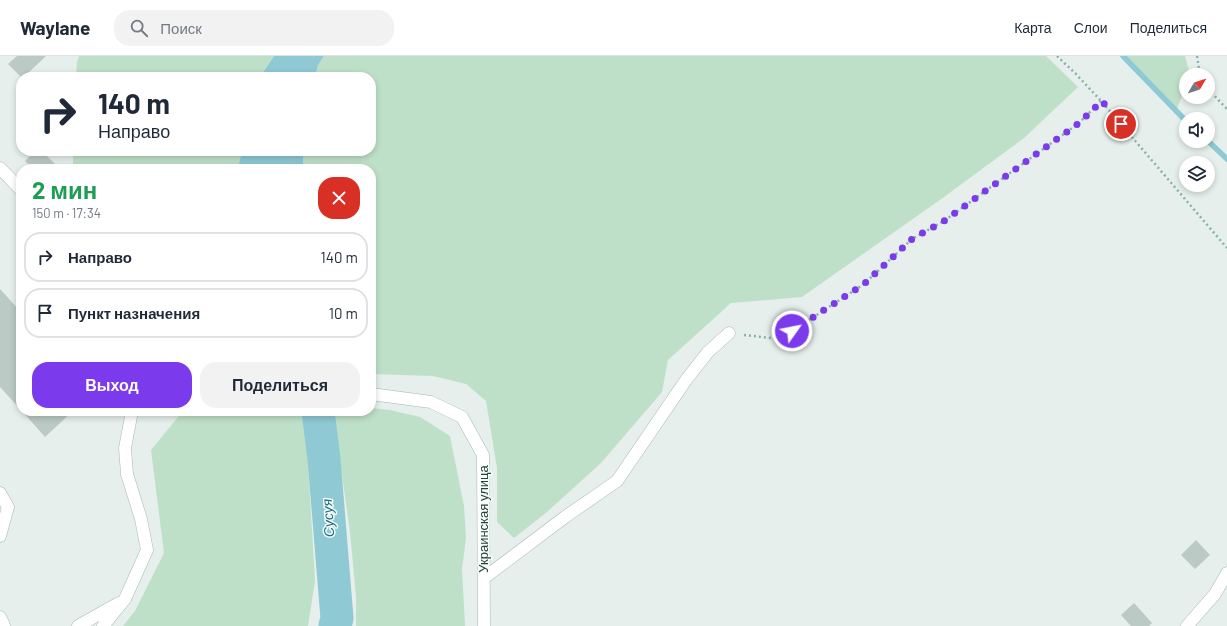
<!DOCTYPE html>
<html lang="ru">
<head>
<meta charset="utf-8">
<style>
	:root { --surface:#fff; --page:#f2f2f3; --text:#1f2937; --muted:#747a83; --line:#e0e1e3; --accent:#7c3aed }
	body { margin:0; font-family:Barlow,sans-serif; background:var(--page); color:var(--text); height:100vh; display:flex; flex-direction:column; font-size:15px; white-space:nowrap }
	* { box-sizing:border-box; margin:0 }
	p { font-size:13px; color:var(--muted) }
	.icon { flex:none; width:22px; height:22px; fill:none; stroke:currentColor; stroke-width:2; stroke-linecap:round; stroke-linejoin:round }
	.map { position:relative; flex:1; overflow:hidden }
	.details { position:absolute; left:16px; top:108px; width:360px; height:252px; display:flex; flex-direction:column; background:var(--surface); border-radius:16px; box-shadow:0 2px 6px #0003 }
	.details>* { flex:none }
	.banner { position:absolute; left:16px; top:16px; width:360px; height:84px; border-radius:16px; box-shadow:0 2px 6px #0003; background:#fff; color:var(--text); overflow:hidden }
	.needle { width:26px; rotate:51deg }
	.fabs { position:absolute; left:1179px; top:12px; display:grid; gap:8px }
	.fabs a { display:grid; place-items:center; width:36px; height:36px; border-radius:50%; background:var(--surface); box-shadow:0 2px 6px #0003; font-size:20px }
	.pin { position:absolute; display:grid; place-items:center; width:34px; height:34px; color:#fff; margin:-17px; border:2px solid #fff; border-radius:50%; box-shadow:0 1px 4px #0007 }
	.me { position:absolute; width:44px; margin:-22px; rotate:57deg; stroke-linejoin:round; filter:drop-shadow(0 0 3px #0008) }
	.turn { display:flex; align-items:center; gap:14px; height:84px; padding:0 16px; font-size:18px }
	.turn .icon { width:52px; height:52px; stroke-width:2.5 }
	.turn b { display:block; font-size:28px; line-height:34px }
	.round { display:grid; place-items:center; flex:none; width:42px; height:42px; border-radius:16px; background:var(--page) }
	.overview { display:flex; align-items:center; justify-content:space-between; height:68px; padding:0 16px }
	h1 { font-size:24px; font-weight:700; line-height:30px; color:#1e9e55 }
	.button { display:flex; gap:8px; margin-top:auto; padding:8px 16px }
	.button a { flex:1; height:46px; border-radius:16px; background:var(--accent); color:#fff; font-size:16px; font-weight:700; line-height:46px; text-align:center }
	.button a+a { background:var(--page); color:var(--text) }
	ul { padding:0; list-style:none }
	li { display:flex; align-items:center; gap:12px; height:50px; margin:0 8px 6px; padding:0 8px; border:2px solid var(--line); border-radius:16px }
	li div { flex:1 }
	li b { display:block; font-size:15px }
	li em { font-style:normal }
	header { display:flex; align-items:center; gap:24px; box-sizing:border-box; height:56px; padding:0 20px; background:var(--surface); border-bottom:1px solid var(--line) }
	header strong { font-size:19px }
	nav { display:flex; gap:22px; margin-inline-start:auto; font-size:14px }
	.search { width:280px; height:36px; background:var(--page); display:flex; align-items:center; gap:10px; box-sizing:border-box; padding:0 14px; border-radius:16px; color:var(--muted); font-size:15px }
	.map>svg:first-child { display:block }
	.green { fill:#bfe0c8 }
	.water { fill:#8ec9d4 }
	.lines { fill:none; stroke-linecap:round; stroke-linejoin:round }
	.stream { stroke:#8ec9d4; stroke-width:5.5 }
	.river { stroke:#8ec9d4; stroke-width:33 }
	.building { fill:#bbcac4 }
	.minor-casing { stroke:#a8b8b2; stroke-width:13 }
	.path { stroke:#86b3a5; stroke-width:2.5; stroke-dasharray:2 3; stroke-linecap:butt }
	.minor { stroke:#fff; stroke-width:12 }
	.route { stroke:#7c3aed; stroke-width:7; stroke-dasharray:0 12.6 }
	.labels { text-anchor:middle; stroke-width:3; stroke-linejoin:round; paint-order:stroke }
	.street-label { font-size:13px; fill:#24423a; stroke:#f7fbf9 }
	.water-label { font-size:14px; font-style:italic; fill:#1c6f80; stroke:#f7fbf9 }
</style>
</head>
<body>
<header>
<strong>Waylane</strong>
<div class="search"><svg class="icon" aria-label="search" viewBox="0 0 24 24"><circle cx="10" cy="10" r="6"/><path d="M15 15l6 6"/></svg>Поиск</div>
<nav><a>Карта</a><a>Слои</a><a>Поделиться</a></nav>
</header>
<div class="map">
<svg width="1227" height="570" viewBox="0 0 1227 570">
	<rect width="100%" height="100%" fill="#e6efeb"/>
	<!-- green -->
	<path class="green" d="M 79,0 L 274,0 L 260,21 L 76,21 L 77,6 Z
		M 324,0 L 1046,0 L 1078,31 L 1024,82 L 944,141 L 802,241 L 731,247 L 668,304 L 662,336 L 601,407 L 547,456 L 514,482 L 497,466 L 497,412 L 486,345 L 466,328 L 433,320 L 371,318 L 371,113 L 303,113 L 303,95 L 371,95 L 371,21 L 315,21 L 318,9 Z
		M 1123,0 L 1185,0 L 1190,19 L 1186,19 L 1186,30 L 1176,55 Z
		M 73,95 L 242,95 L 239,107 L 240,113 L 73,113 Z
		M 371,352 L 390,354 L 420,361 L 450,380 L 464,450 L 466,482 L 462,513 L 465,570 L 356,570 L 356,541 L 350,476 L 333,355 L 371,355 Z
		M 183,355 L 305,355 L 315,525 L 308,570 L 123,570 L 135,555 L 164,497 L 151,394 Z"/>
	<!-- water -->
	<path class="water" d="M 274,0 L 324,0 L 318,9 L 315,21 L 260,21 Z
		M 242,95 L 303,95 L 303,113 L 240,113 L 239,107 Z"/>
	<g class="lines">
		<!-- stream -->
		<path class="stream" d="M 1123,0 L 1186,65
			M 1208,85 L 1227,103"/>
		<!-- river -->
		<path class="river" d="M 318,355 L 324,403 L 337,562 L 335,570"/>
	</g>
	<!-- building -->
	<path class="building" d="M 17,0 L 46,0 L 24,21 L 21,21 L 8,8 Z
		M 35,95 L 42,95 L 56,109 L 51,113 L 33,113 L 25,105 Z
		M 0,233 L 21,256 L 21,354 L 0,331 Z
		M 22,355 L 73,355 L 45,381 Z
		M 1196,484 L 1210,499 L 1195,513 L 1181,499 Z
		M 1134,547 L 1152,567 L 1149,570 L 1131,570 L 1121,559 Z"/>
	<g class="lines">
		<!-- minor casing -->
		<g class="minor-casing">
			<path id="minor" d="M 0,112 L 21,134
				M 371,338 L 431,346 L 462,361 L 483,399 L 484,570
				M 0,437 L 8,451 L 0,480
				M 484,522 L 565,461 L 617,425 L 686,324 L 708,296 L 729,277
				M 0,561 L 3,567 L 4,570
				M 78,570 L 119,547
				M 103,570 L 125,543 L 147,494 L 141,463 L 127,418 L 125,392 L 132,355
				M 1187,570 L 1215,538 L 1227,517"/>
		</g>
		<!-- path -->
		<path class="path" d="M 1057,0 L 1076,18 L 1101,45 L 1227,192
			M 1197,0 L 1200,19
			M 1208,33 L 1227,53
			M 744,279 L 780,283 L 864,228 L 912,183 L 944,165 L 1079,67 L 1101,45"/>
		<!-- minor -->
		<use href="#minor" class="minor"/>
	</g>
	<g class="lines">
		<!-- route -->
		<path class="route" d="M 792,275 L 864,228 L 912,183 L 944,165 L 1079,67 L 1102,45 L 1121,68"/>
	</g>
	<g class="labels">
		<!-- street labels -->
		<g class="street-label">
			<text transform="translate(483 463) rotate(-90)" y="5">Украинская улица</text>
		</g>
		<!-- water labels -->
		<g class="water-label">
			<text transform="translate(328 462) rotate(-94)" y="5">Сусуя</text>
		</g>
	</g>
</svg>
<div class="fabs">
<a><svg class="needle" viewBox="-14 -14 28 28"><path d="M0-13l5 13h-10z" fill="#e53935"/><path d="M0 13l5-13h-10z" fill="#747a83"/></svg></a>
<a><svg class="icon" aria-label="sound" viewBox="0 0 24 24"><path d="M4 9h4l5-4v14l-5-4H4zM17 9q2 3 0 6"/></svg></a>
<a><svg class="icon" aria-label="layers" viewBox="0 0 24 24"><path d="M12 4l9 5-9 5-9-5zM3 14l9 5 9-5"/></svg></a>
</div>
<div class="pin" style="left:1121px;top:68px;background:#d93025"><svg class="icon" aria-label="arrive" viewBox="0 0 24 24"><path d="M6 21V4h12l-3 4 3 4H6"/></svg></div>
<svg class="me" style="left:792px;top:275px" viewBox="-20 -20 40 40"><circle r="17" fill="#7c3aed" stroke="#fff" stroke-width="3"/><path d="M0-11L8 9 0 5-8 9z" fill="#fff"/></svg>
<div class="banner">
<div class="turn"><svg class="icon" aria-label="right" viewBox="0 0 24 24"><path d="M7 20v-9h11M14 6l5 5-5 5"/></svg><div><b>140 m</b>Направо</div></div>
</div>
<section class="details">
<div class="overview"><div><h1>2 мин</h1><p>150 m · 17:34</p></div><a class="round" style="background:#d93025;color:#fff"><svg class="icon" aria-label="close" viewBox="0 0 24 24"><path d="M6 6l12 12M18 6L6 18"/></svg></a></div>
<ul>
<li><svg class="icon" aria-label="right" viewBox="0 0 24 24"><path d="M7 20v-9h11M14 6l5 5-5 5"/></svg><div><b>Направо</b></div><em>140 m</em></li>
<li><svg class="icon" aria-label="arrive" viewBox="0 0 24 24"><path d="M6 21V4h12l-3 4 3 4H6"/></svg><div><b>Пункт назначения</b></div><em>10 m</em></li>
</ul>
<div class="button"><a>Выход</a><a>Поделиться</a></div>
</section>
</div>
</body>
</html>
